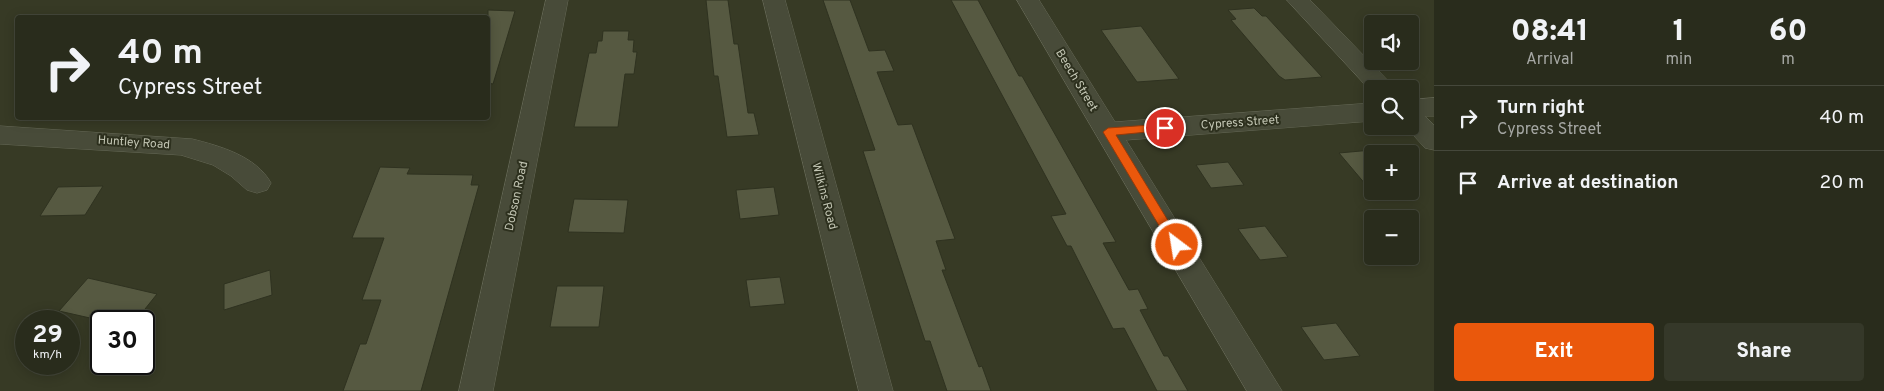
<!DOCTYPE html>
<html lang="en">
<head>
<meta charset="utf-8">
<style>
	:root { --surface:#292c1c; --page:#353829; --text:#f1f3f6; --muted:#a5a7a3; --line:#45483b; --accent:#ea580c }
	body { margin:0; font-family:Overpass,sans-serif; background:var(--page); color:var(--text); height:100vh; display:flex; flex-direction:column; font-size:19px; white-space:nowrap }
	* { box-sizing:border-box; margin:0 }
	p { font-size:16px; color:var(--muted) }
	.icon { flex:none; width:28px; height:28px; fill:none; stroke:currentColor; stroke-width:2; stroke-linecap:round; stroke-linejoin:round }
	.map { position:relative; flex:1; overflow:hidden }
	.side { display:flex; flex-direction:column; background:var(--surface); width:450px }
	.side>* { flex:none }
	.hud { position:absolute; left:15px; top:15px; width:475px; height:105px; border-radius:5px; box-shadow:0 2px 12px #0003,0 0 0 1px var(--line); background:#292c1c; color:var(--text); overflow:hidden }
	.controls { position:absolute; left:1364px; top:15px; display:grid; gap:10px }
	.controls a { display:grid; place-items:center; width:55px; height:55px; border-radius:5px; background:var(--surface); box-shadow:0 2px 12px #0003,0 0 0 1px var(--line); font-size:25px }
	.speed { position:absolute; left:15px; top:310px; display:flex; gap:10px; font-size:25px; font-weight:700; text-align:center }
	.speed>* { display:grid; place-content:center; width:65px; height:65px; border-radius:50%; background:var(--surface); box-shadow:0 2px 12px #0003,0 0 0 1px var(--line); line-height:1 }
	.speed small { font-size:12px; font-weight:400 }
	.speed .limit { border:2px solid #111; border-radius:8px; background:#fff; color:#111 }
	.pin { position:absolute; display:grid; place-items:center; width:42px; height:42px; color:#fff; margin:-21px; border:2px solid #fff; border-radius:50%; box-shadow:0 1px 5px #0007 }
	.me { position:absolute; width:55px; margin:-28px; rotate:329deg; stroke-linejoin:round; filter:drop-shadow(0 0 4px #0008) }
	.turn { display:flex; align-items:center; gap:18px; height:105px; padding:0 20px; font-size:22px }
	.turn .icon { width:65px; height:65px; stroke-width:2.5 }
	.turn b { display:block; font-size:35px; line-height:42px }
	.eta { display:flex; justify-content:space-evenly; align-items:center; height:85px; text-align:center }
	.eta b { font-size:30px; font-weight:800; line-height:35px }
	.button { display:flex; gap:10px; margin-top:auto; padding:10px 20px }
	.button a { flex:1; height:58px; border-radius:5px; background:var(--accent); color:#fff; font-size:20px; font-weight:800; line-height:58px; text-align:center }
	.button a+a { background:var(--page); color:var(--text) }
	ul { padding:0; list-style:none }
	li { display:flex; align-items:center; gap:15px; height:65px; padding:0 20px; border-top:1px solid var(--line) }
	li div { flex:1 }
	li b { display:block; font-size:19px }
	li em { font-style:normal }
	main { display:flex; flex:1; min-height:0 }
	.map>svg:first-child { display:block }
	.building { fill:#565941; stroke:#2f3220 }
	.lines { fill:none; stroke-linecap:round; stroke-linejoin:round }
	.minor-casing { stroke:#666957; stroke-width:1 }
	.minor { fill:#484b39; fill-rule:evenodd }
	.route { fill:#ea580c; stroke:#983908 }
	.labels { text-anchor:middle; stroke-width:4; stroke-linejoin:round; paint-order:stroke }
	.street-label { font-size:12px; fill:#c3c6b4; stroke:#2d301e }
</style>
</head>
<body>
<main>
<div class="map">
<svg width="1434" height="391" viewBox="0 0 1434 391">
	<rect width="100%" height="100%" fill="#373a25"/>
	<!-- building -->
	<path class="building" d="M 706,0 L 728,0 L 734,44 L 738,44 L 748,113 L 754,113 L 759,135 L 727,137 L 718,76 L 714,76 Z
		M 823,0 L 850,0 L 869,51 L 885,50 L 894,71 L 877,72 L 898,125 L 912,124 L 955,239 L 936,241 L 946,270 L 942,270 L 979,367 L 982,366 L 991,391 L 947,391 L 930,341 L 925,341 L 863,151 L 875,150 Z
		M 951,0 L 978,0 L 1019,76 L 1022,76 L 1116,242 L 1103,243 L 1129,290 L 1138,289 L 1148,309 L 1140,310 L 1164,356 L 1168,356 L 1188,391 L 1157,391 L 1124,328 L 1113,329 L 1071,246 L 1067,246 L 1051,216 L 1066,214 Z
		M 1254,8 L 1262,16 L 1266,16 L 1322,77 L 1285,80 L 1279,76 L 1231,20 L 1236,19 L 1228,10 Z
		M 488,10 L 515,11 L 493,84 L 488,83 Z
		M 1141,26 L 1179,79 L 1137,82 L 1101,30 Z
		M 603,31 L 629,31 L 628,40 L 634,40 L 633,52 L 637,52 L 634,74 L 625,74 L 618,127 L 574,127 L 589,53 L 596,53 L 598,41 L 602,41 Z
		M 1372,150 L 1372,192 L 1339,153 Z
		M 1228,162 L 1244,185 L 1211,188 L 1196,165 Z
		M 380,167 L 410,168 L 407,174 L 473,175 L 471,185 L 479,185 L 421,391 L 343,391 L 360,344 L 366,344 L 381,300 L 362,300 L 384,238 L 352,238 Z
		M 103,186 L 85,215 L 40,216 L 58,187 Z
		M 774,187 L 779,215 L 740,219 L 736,190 Z
		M 574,199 L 628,200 L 624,233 L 568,232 Z
		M 1265,226 L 1288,257 L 1260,260 L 1238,229 Z
		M 270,270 L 272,295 L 224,310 L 224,284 Z
		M 780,277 L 785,304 L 750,307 L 746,280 Z
		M 88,278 L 157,294 L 137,319 L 97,310 L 90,318 L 59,311 Z
		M 557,286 L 604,286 L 599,327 L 550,327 Z
		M 1336,323 L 1360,356 L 1324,360 L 1301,327 Z"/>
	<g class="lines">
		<!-- minor casing -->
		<g class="minor-casing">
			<path id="minor" d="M 546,0 L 568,0 L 493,391 L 459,391 Z
				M 763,0 L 785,0 L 893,391 L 859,391 Z
				M 1017,0 L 1039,0 L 1115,122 L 1372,103 L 1372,121 L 1126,140 L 1282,391 L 1247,391 Z
				M 1287,0 L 1310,0 L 1396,89 L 1372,89 L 1372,92 Z
				M 1434,98 L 1434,116 L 1425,116 L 1434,125 L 1434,150 L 1425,148 L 1405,126 L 1410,126 L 1410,100 Z
				M 0,126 L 192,139 C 220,146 256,156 271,183 L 267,190 L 257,193 L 247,190 L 231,176 L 213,165 L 181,155 L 0,144 Z"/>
		</g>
		<!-- minor -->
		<use href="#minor" class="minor"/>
	</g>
	<!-- route -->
	<path class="route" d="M 1165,124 L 1168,125 L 1168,130 L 1116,135 L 1181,242 L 1183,245 L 1181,249 L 1173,249 L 1103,132 L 1108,128 Z"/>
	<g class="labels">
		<!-- street labels -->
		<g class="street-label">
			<text transform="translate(1077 80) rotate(59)" y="4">Beech Street</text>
			<text transform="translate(1240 122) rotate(-4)" y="4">Cypress Street</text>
			<text transform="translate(134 142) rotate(4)" y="4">Huntley Road</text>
			<text transform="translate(516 196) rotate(-78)" y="4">Dobson Road</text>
			<text transform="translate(825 196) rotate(75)" y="4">Wilkins Road</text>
		</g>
	</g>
</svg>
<div class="controls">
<a><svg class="icon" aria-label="sound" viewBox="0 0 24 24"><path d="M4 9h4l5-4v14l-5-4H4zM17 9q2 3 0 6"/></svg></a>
<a><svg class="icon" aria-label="search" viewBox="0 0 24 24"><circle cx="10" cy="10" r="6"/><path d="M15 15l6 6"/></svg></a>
<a>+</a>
<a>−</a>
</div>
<div class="speed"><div>29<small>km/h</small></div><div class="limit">30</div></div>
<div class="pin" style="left:1165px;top:128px;background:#d93025"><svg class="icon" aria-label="arrive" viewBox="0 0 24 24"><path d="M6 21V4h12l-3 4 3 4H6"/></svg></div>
<svg class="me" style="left:1177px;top:245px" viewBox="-20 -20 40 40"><circle r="17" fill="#ea580c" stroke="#fff" stroke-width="3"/><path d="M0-11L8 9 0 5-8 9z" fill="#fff"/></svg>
<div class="hud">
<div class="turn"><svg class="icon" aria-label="right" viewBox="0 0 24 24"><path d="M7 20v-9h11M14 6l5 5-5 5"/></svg><div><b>40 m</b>Cypress Street</div></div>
</div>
</div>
<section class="side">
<div class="eta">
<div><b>08:41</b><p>Arrival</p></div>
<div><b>1</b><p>min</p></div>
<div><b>60</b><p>m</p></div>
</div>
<ul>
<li><svg class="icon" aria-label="right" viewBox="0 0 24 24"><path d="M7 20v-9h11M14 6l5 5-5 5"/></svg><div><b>Turn right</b><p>Cypress Street</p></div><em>40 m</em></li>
<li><svg class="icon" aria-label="arrive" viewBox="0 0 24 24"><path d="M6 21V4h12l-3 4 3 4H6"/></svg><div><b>Arrive at destination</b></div><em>20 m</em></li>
</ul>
<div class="button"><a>Exit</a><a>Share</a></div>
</section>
</main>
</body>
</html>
